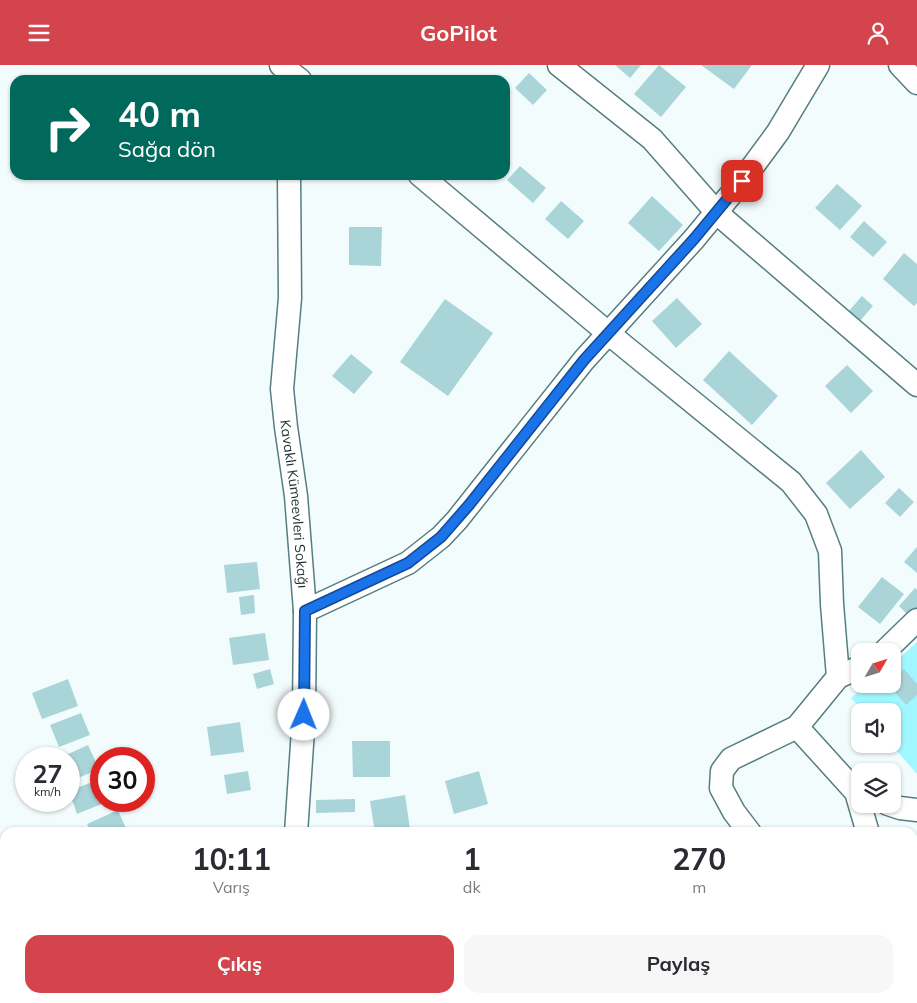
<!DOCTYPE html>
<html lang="tr">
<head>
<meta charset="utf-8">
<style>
	:root { --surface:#fff; --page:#f7f7f7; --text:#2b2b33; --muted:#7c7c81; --accent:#d4444c }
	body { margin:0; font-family:Mulish,sans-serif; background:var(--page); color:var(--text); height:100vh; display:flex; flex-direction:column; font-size:19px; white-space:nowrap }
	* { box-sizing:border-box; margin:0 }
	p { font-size:16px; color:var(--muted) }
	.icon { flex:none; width:28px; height:28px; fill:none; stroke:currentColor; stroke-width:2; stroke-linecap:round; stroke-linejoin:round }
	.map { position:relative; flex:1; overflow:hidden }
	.panel { position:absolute; left:0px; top:762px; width:918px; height:176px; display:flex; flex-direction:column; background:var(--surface); border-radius:15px 15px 0 0; box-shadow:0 1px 4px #0004 }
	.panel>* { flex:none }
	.hud { position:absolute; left:10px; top:10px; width:500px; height:105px; border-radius:15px; box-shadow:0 1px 4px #0004; background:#00695c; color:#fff; overflow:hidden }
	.needle { width:32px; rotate:51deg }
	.buttons { position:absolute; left:851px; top:578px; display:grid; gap:10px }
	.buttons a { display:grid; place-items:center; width:50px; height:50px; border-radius:10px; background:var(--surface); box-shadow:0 1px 4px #0004; font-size:25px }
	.speed { position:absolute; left:15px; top:682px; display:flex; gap:10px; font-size:25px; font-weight:700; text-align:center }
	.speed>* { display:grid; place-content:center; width:65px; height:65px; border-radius:50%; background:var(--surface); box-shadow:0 1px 4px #0004; line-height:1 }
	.speed small { font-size:12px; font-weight:400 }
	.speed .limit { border:8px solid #d22; background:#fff; color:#111 }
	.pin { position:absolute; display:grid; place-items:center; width:42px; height:42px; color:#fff; margin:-21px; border-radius:10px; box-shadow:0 2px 8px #0006 }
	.me { position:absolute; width:55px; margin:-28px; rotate:1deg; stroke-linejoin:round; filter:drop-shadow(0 0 4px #0008) }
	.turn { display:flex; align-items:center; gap:18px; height:105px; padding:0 25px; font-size:22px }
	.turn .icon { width:65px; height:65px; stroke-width:2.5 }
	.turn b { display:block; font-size:35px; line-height:42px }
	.eta { display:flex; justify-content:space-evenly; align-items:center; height:85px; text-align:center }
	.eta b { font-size:30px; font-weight:700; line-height:35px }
	.action { display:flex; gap:10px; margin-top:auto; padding:10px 25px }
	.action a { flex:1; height:58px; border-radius:15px; background:var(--accent); color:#fff; font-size:20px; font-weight:700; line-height:58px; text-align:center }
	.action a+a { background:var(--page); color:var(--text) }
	header { display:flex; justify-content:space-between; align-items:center; height:65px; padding:0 25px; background:var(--accent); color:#fff; font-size:22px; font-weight:700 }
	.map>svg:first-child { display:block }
	.green { fill:#a1f7ff }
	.building { fill:#a9d4d8 }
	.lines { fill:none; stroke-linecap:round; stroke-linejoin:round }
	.minor-casing { stroke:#557e81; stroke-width:25 }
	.minor { stroke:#fff; stroke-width:22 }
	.route-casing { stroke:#114b97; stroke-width:12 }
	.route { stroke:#1a73e8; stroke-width:9 }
	.labels { text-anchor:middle; stroke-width:4; stroke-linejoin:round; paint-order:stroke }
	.street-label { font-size:14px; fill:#1f3032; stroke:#fff }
</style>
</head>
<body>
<header><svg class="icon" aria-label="menu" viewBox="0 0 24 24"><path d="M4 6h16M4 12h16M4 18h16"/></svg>GoPilot<svg class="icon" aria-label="person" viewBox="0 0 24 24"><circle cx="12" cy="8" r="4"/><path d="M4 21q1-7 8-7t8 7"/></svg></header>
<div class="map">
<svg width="917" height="938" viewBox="0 0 917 938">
	<rect width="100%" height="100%" fill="#f3fcfd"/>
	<!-- green -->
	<path class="green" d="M 917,577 L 917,709 L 891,679 L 892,679 L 892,646 L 863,646 L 851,633 L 868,619 L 892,619 L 893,599 Z"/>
	<!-- building -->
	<path class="building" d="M 615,0 L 641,0 L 630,13 Z
		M 659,0 L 686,22 L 661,52 L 634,29 Z
		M 701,0 L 752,0 L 734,24 Z
		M 529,8 L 547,25 L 533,40 L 515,23 Z
		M 520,101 L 546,123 L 533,138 L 507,115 Z
		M 837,119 L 862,141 L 840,165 L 815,143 Z
		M 652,131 L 683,160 L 659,186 L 628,158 Z
		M 561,136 L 584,156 L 568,174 L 545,154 Z
		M 864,156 L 887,177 L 873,192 L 850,172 Z
		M 349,162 L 382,162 L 381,201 L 349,200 Z
		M 904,188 L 917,199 L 917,238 L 914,241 L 883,214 Z
		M 862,231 L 873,241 L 859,257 L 848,247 Z
		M 677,233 L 702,259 L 676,283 L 652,256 Z
		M 445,234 L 493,268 L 448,331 L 400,297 Z
		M 729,286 L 778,331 L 752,360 L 703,315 Z
		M 351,289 L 373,307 L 354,329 L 332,311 Z
		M 847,300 L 873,326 L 851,348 L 825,321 Z
		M 861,385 L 885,412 L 850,444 L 826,418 Z
		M 899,423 L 914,437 L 900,452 L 885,438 Z
		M 917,482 L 917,508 L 904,497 Z
		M 257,497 L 260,524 L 227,528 L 224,500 Z
		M 882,512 L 904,529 L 880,559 L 858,542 Z
		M 915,523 L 917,525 L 917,544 L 910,552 L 899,541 Z
		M 254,530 L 255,548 L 241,550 L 239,532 Z
		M 265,568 L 269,595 L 233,600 L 229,573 Z
		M 270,604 L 274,619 L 257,624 L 253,609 Z
		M 904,604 L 917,619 L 917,630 L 906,640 L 888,619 L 892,619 L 892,614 Z
		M 68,614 L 78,641 L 42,654 L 32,628 Z
		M 81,648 L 90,670 L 59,682 L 50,660 Z
		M 240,657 L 244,687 L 211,691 L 207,662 Z
		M 352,676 L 390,676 L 390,712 L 353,712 Z
		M 88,680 L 99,704 L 69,717 L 69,694 L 57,694 Z
		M 248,706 L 251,725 L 227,729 L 224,710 Z
		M 479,706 L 488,739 L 454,749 L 445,716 Z
		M 100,714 L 101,736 L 109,736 L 77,749 L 69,726 Z
		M 405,730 L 410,764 L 375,768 L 370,736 Z
		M 355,734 L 355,747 L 316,748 L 316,735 Z
		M 118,745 L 128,768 L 91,768 L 87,759 Z
		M 124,934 L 158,934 L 159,938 L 111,938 Z
		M 398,934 L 398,938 L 367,938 L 367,935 Z
		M 473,934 L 508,934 L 508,938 L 473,938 Z
		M 518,934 L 559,934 L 559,938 L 519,938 Z
		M 649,934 L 679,934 L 679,938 L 649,938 Z"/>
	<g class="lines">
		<!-- minor casing -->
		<g class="minor-casing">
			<g id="minor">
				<path d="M 281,0 L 300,15"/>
				<path d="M 559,0 L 652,74 L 718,149 L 917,320"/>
				<path d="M 900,0 L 917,18"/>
				<path id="s1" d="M 289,110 L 290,233 L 282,324 L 286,362 L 296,431 L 305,546 L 304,650 L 296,768"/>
				<path d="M 420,110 L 608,268 L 791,417 L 816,449 L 830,486 L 832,539 L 838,612"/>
				<path d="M 305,546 L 408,498 L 441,472 L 457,455 L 584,295 L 694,174 L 742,116 L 778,67 L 818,0"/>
				<path d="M 885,586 L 917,555"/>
				<path d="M 797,662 L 856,727 L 868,768"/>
				<path d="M 888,739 L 900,743 L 917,745"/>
				<path d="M 750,768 L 734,747 L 721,723 L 722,706 L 731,694 L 797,662 L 838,612 L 860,602"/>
				<path d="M 0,899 L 5,901"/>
				<path d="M 912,904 L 917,916"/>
				<path d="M 51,934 L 55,938"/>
				<path d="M 275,938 L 276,934"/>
				<path d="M 296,938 L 303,934"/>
			</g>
		</g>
		<!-- minor -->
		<use href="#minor" class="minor"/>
	</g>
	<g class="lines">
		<!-- route casing -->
		<g class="route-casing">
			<path id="route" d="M 304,650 L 305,546 L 408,498 L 441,472 L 469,440 L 584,295 L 694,174 L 742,116"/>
		</g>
		<!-- route -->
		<use href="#route" class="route"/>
	</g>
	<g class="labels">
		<!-- street labels -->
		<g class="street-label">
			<text dy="5" stroke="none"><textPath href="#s1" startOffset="330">Kavaklı Kümeevleri Sokağı</textPath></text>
		</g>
	</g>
</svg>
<div class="buttons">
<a><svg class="needle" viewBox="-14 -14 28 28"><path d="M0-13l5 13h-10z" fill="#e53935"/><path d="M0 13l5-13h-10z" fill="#7c7c81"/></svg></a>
<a><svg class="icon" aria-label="sound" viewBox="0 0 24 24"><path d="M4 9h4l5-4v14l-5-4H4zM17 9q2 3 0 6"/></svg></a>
<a><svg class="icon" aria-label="layers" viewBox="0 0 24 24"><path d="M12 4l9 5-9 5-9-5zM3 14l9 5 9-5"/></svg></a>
</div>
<div class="speed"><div>27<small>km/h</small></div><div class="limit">30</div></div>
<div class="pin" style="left:742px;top:116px;background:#d93025"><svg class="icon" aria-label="arrive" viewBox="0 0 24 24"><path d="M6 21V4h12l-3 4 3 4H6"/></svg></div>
<svg class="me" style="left:304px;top:650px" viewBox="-20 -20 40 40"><circle r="19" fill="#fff"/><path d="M0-13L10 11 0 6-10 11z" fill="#1a73e8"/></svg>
<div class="hud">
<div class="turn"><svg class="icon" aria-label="right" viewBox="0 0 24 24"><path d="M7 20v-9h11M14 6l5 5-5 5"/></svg><div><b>40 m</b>Sağa dön</div></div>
</div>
<section class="panel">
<div class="eta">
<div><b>10:11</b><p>Varış</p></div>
<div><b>1</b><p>dk</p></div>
<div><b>270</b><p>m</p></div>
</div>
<div class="action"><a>Çıkış</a><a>Paylaş</a></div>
</section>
</div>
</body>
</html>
